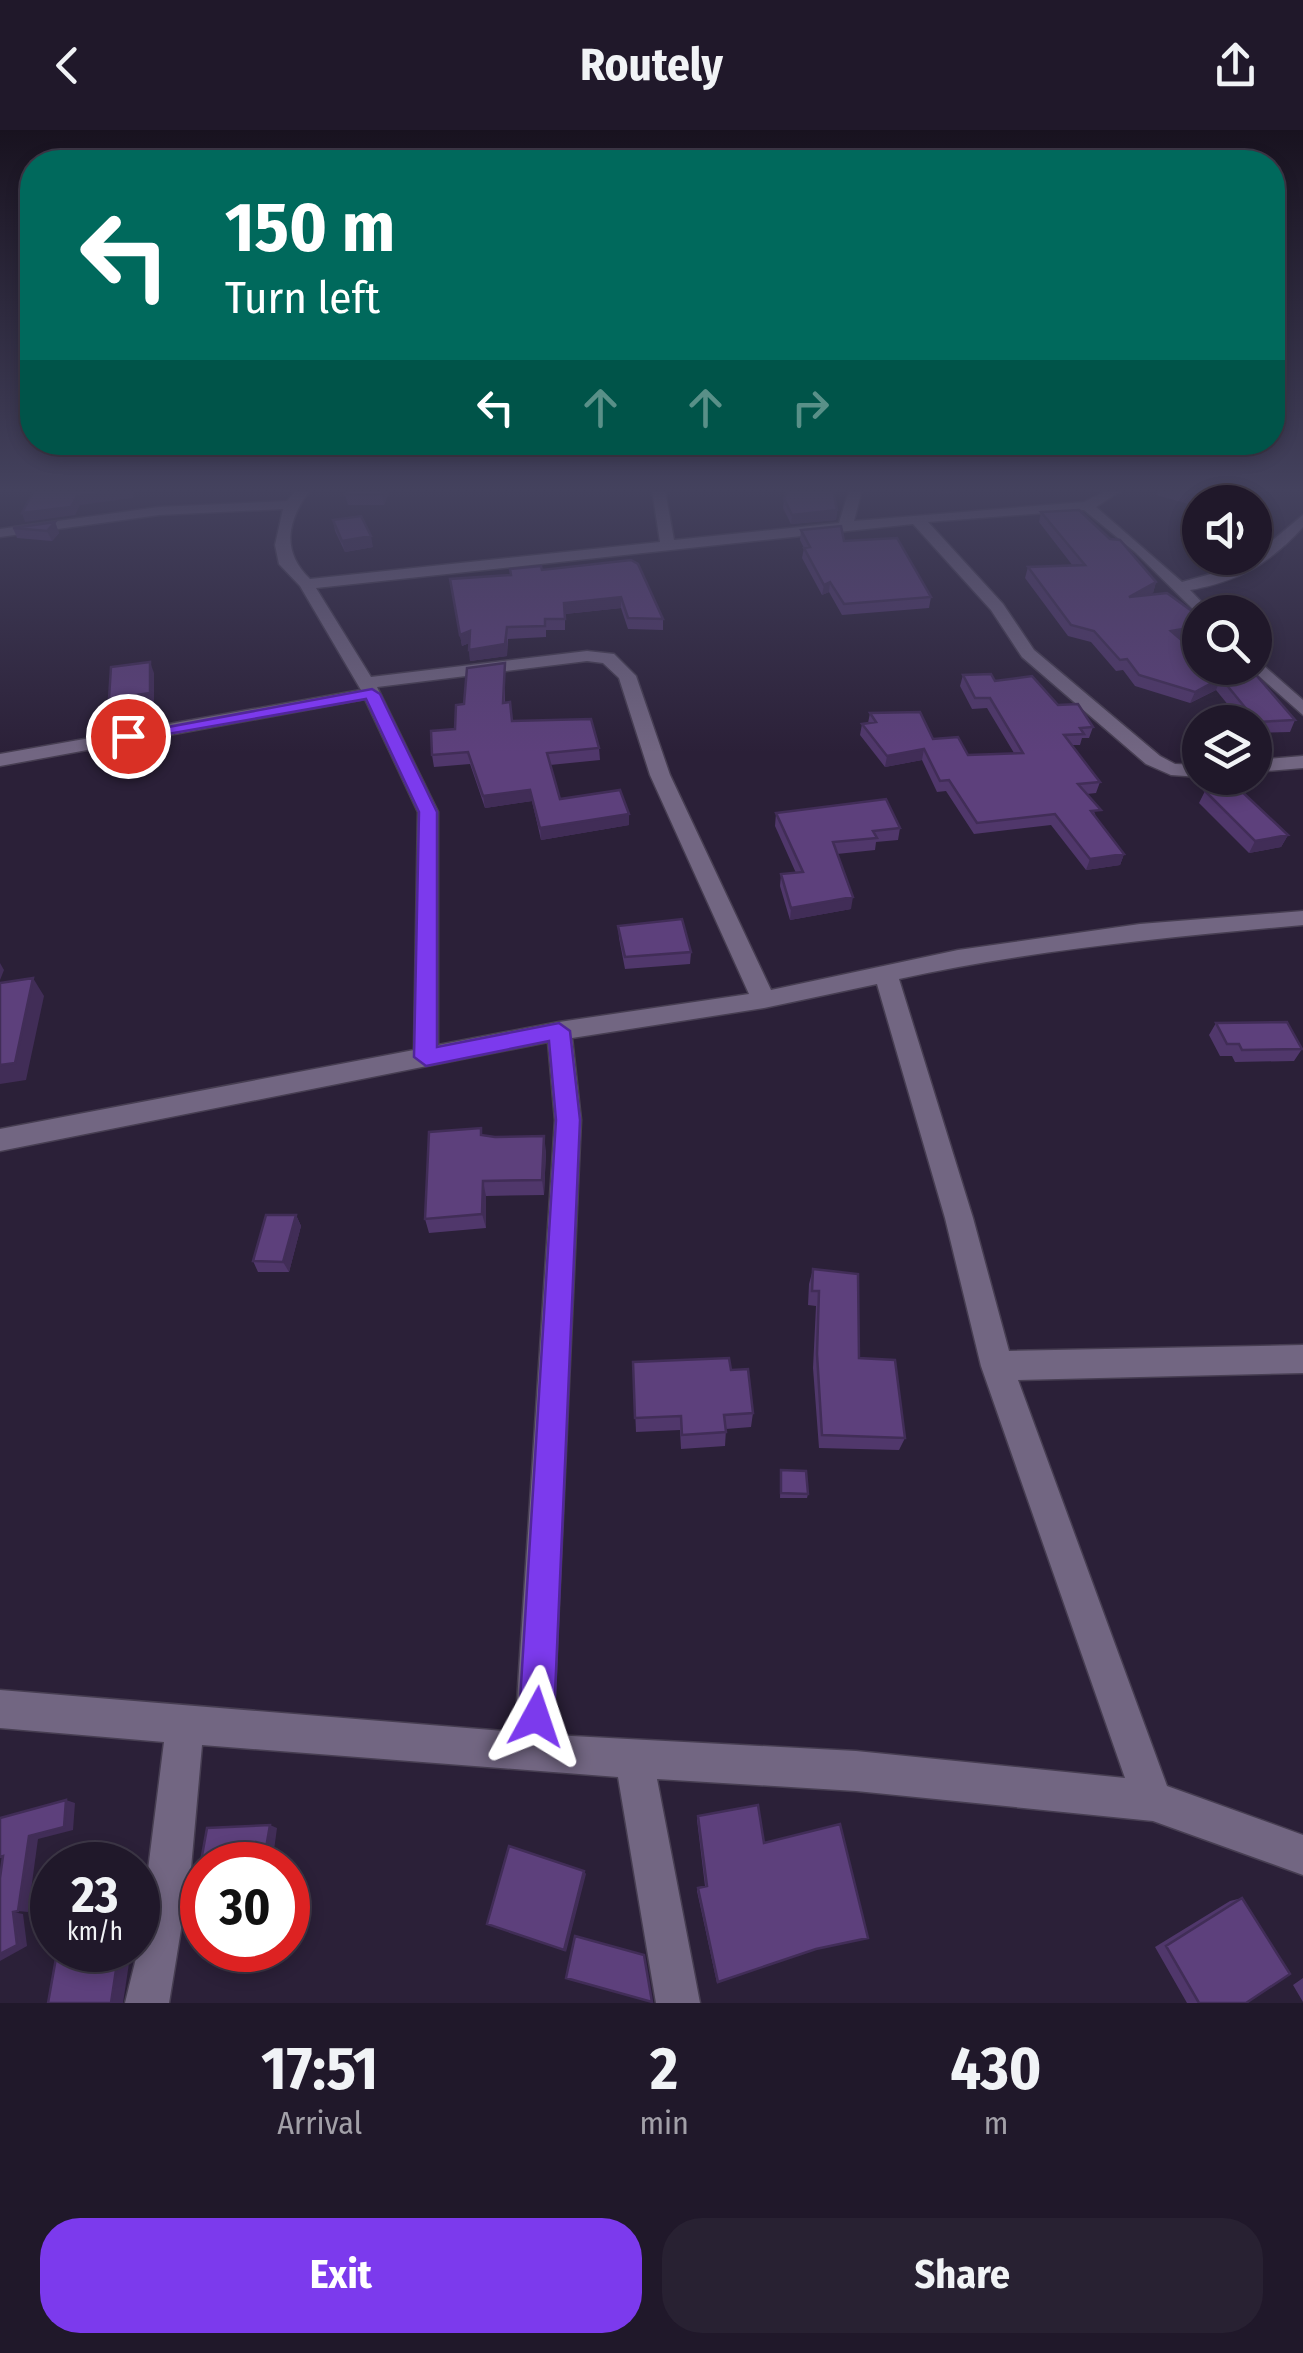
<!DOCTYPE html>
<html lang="en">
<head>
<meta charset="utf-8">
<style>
	:root { --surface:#20182a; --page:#282132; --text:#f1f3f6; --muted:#a2a0a8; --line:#3d3747; --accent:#7c3aed }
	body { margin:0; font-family:"Fira Sans Condensed",sans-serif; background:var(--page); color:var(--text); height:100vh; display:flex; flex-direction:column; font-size:38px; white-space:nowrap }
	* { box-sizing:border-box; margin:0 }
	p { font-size:32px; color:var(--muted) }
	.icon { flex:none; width:55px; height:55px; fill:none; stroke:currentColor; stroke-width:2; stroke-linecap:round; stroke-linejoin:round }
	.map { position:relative; height:1873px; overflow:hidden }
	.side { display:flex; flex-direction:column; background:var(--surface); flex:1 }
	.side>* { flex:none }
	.hud { position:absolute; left:20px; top:20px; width:1265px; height:305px; border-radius:40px; box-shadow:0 5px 15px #0003,0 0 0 2px var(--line); background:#00695c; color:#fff; overflow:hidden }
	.controls { position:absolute; left:1182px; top:355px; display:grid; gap:20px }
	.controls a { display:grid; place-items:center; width:90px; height:90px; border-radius:50%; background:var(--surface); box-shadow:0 5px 15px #0003,0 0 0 2px var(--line); font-size:50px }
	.speed { position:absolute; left:30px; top:1712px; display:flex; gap:20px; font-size:50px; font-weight:700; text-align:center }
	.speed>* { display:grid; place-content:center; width:130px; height:130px; border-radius:50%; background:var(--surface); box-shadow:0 5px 15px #0003,0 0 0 2px var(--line); line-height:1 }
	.speed small { font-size:25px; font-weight:400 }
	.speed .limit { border:15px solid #d22; background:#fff; color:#111 }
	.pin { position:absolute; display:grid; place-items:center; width:85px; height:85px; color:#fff; margin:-42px; border:5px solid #fff; border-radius:50%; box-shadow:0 2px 10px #0007 }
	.me { position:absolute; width:110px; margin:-55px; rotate:5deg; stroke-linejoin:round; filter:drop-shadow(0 0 8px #0008) }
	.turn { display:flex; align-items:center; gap:35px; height:210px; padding:0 40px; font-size:45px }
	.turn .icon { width:130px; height:130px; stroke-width:2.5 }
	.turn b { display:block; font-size:70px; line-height:85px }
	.lanes { display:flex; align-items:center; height:95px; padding:0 40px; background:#0003; justify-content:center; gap:50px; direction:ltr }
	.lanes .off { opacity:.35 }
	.eta { display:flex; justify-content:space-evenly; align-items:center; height:170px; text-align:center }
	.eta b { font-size:60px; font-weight:700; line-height:70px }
	.button { display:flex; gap:20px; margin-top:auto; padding:20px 40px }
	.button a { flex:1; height:115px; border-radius:40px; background:var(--accent); color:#fff; font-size:40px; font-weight:700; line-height:115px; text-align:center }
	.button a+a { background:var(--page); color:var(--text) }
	header { display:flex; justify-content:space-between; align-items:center; height:130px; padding:0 40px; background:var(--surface); font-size:45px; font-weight:700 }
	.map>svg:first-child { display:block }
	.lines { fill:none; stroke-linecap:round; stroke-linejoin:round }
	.minor-casing { stroke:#473e52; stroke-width:3 }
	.minor { fill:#726682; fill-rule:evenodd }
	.wall { fill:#50376b }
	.shaded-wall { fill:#412d57 }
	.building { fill:#5d407c; stroke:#412d57; stroke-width:2.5 }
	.route { fill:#7c3aed; stroke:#51269a; stroke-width:2.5 }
</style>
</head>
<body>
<header><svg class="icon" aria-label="back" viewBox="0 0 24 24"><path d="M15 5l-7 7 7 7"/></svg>Routely<svg class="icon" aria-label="share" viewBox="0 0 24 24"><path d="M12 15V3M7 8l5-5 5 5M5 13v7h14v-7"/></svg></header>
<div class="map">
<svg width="1303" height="1873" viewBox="0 0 1303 1873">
	<rect width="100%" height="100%" fill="#2b2038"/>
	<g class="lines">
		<!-- minor casing -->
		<g class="minor-casing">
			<path id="minor" d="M 296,360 L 310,360 C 287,391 281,421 310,449 L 660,412 L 652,360 L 665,360 L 674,410 L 839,393 L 849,360 L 862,360 L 854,391 L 1084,372 L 1107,360 L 1122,360 L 1096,377 L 1182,452 L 1243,435 L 1303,385 L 1303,397 C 1269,434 1239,451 1190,460 L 1211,482 L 1200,482 L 1200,486 L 1135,422 L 1084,380 L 928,392 L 1003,474 L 1034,520 L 1160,626 L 1175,634 L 1200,635 L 1200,647 L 1171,645 L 1146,634 L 1022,527 L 991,480 L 913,394 L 316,458 L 371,547 L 587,521 L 614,524 L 636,546 L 670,645 L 771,860 L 958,820 L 1140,794 L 1303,781 L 1303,795 C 1168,807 1032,820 899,849 L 973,1088 L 1009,1221 L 1303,1215 L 1303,1243 L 1018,1250 L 1167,1656 L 1303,1705 L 1303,1745 L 1153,1691 L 856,1661 L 657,1649 L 700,1873 L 656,1873 L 618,1647 L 202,1615 L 191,1738 L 169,1873 L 125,1873 L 138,1820 L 164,1612 L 0,1598 L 0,1560 L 515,1602 L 555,990 L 548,912 L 0,1021 L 0,999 L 414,920 L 418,682 L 365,569 L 0,636 L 0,624 L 361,560 L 300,456 L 279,434 L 275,415 L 283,379 L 159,385 L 0,407 L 0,399 L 159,377 L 287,371 ZM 587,531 L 603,533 L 619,548 L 650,645 L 749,864 L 559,892 L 438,915 L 438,682 L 377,557 ZM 877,854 L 945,1088 L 981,1236 L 1125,1648 L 856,1621 L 553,1605 L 581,990 L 572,908 L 764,878 Z
				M 1255,528 L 1303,570 L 1303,585 L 1250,538 L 1255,538 Z
				M 1303,626 L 1303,638 L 1255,642 L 1255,630 Z"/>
		</g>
		<!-- minor -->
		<use href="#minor" class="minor"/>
	</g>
	<!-- wall -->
	<path class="wall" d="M 390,360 L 384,375 L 348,375 L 345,365 Z
		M 933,360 L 955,360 L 954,363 L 933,362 Z
		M 1158,360 L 1244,360 L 1230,372 L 1200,372 L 1200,377 L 1156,365 Z
		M 784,369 L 837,380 L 836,390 L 791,394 L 783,378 Z
		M 1041,382 L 1156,452 L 1153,463 L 1150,464 L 1200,507 L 1181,510 L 1200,538 L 1295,590 L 1290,602 L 1255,603 L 1255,592 L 1242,592 L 1216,560 L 1190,573 L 1135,556 L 1123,540 L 1116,541 L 1091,512 L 1068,506 L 1025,448 L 1028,437 L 1073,436 L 1039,392 Z
		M 1200,384 L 1200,415 L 1180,408 L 1184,397 Z
		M 333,390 L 373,417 L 345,422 L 335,401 Z
		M 55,392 L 59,403 L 52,411 L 17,408 L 13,398 Z
		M 801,400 L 844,411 L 931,467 L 929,478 L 842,485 L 829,462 L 822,465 L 802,428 L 804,418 L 800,410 Z
		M 631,430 L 663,489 L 663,500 L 628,499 L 621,478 L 565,484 L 565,500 L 546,500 L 546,507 L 508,509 L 507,526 L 470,531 L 469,513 L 462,516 L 450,449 L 510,445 L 510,439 L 542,440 Z
		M 505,533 L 505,572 L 512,591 L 599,618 L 600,630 L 550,635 L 560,669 L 629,695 L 541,710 L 532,671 L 485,678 L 470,634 L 434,637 L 432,625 L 455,599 L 464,574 Z
		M 963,545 L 995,551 L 1058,575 L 1093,597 L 1089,608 L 1082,608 L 1080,615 L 1072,615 L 1100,652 L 1096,663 L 1087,664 L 1097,689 L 1124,724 L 1120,735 L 1086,740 L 1051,695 L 974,704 L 946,661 L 937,662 L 922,630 L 885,637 L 860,605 L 862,594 L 868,593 L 870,583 L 968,625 L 1014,623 L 987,578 L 972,579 L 960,556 Z
		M 1205,661 L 1288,705 L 1281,717 L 1249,723 L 1199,673 Z
		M 776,683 L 900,698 L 898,710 L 876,712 L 875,720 L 837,724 L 851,779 L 790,790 L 780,756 L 781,744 L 796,743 L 775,696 Z
		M 618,796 L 691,822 L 690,834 L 625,839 L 619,808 Z
		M 1216,893 L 1302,919 L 1294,931 L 1235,932 L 1232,926 L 1220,926 L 1209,905 Z
		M 481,998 L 482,1005 L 546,1021 L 544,1065 L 486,1066 L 486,1098 L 429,1103 L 425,1089 Z
		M 296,1085 L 301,1096 L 289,1142 L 258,1142 L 253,1131 Z
		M 813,1139 L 859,1228 L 905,1308 L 899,1320 L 819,1318 L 813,1238 L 816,1176 L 808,1175 L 809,1154 Z
		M 633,1232 L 731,1240 L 753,1283 L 751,1297 L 726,1299 L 725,1316 L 681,1319 L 680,1300 L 636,1302 Z
		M 781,1340 L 808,1364 L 807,1368 L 780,1368 Z
		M 698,1686 L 764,1713 L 813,1820 L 717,1853 L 697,1761 L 698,1758 L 705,1756 L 697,1690 Z
		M 1242,1768 L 1246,1873 L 1187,1873 L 1155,1817 L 1230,1771 Z
		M 1303,1848 L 1303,1872 L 1293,1855 Z"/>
	<!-- shaded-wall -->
	<path class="shaded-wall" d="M 134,360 L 133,368 L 80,375 L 75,385 L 25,392 L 22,383 L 77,366 Z
		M 384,360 L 390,360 L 384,375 L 382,364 Z
		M 1237,360 L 1244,360 L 1230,372 L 1223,372 Z
		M 837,380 L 836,390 L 791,394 L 792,385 Z
		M 1266,386 L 1262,397 L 1255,400 L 1255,392 Z
		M 55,392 L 59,403 L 52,411 L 47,401 Z
		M 371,406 L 373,417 L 345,422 L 342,411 Z
		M 830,452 L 829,462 L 822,465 L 824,455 Z
		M 1156,452 L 1153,463 L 1125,477 L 1129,467 Z
		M 621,467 L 621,478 L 565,484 L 564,473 Z
		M 1200,496 L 1200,507 L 1167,512 L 1171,501 Z
		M 507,497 L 507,526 L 470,531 L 469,520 Z
		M 470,501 L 472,512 L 462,516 L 460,505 Z
		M 150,532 L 154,543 L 154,575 L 114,581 L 109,569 Z
		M 1221,548 L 1216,560 L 1190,573 L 1195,562 Z
		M 924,619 L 922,630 L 885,637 L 887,626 Z
		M 530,660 L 532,671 L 485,678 L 483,666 Z
		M 629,684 L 629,695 L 541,710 L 540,698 Z
		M 1288,705 L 1281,717 L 1249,723 L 1255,711 Z
		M 1124,724 L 1120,735 L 1086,740 L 1090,729 Z
		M 853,767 L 851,779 L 790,790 L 791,778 Z
		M 0,833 L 4,840 L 0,850 Z
		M 33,848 L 44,866 L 26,950 L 0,954 L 0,935 Z
		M 544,1006 L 546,1021 L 544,1065 L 542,1050 Z
		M 483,1051 L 486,1066 L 486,1098 L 482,1084 Z
		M 296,1085 L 301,1096 L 289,1142 L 283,1132 Z
		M 66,1670 L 75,1673 L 73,1700 L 38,1709 L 28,1782 L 18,1781 L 29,1706 Z
		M 270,1695 L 277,1698 L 272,1735 L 263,1735 Z
		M 584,1741 L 586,1744 L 566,1822 L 564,1820 Z
		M 13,1782 L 23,1784 L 27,1816 L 0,1831 L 0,1824 Z
		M 119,1820 L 131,1820 L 123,1873 L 111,1873 Z"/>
	<!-- building -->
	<path class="building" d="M 34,360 L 131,360 L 77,366 L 71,377 L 22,383 Z
		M 348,360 L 384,360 L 382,364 L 345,365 Z
		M 787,360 L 833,360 L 837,380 L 792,385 L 784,369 Z
		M 1173,360 L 1237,360 L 1223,372 Z
		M 1079,380 L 1110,409 L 1120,410 L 1156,452 L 1129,467 L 1167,463 L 1200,487 L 1200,496 L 1171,501 L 1200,526 L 1200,538 L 1214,538 L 1218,541 L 1245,540 L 1257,546 L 1295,590 L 1257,592 L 1221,548 L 1195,562 L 1139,545 L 1127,529 L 1120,530 L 1094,501 L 1071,495 L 1028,437 L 1085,435 L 1041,382 Z
		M 1255,383 L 1266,386 L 1255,392 Z
		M 1200,384 L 1200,403 L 1184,397 Z
		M 361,386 L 371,406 L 342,411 L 333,390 Z
		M 55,392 L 47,401 L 13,398 Z
		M 841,396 L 844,411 L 897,408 L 931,467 L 844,474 L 830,452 L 824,455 L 804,418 L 810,417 L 801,400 Z
		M 631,430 L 638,434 L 663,489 L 628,488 L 621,467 L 564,473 L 565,489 L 545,489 L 545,496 L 507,497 L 505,514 L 469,520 L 470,501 L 460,505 L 450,449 L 511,445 L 510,439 L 541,436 L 542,440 Z
		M 150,532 L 150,563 L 109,569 L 111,537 Z
		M 505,533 L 503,573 L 510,572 L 512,591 L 591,589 L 599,618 L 547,623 L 560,669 L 620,660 L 629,684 L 540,698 L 530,660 L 483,666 L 468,622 L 432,625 L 431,601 L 455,599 L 456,575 L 464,574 L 467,538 Z
		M 991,544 L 995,551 L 1032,546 L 1058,575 L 1078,574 L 1093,597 L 1080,598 L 1084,604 L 1064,605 L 1100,652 L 1078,654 L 1101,680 L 1091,681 L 1124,724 L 1090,729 L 1055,684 L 977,693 L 949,650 L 940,651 L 924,619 L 887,626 L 862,594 L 876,592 L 870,583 L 920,582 L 933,609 L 958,607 L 968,625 L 1023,623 L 990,568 L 975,568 L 963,545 Z
		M 1236,656 L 1288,705 L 1255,711 L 1205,661 Z
		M 886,669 L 900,698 L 873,701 L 877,708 L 833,712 L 853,767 L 791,778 L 781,744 L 803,742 L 776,683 Z
		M 682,789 L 691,822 L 625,827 L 618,796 Z
		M 33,848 L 15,933 L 0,935 L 0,853 Z
		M 1287,892 L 1302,919 L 1242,920 L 1239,914 L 1227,914 L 1216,893 Z
		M 481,998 L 481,1005 L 495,1007 L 544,1006 L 542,1050 L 483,1051 L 482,1084 L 425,1089 L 429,1002 Z
		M 266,1085 L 296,1085 L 283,1132 L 253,1131 Z
		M 813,1139 L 858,1144 L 859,1228 L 895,1230 L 905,1308 L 822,1305 L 817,1224 L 819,1161 L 812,1161 Z
		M 729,1228 L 731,1240 L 748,1239 L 753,1283 L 724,1285 L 726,1302 L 682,1305 L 681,1286 L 635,1288 L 633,1232 Z
		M 781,1340 L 806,1341 L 808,1364 L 781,1363 Z
		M 66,1670 L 64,1697 L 29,1706 L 18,1781 L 13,1782 L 17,1815 L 0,1824 L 0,1748 L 3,1726 L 0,1727 L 0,1688 Z
		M 758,1675 L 764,1713 L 840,1694 L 868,1808 L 816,1819 L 718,1852 L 698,1758 L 707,1756 L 698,1686 Z
		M 270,1695 L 263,1735 L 202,1735 L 202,1759 L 196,1759 L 207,1698 Z
		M 509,1716 L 584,1741 L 564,1820 L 487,1794 Z
		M 1242,1768 L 1290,1844 L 1246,1873 L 1199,1873 L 1166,1816 Z
		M 575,1806 L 644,1825 L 652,1872 L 566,1848 Z
		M 82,1820 L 119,1820 L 111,1873 L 48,1873 L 56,1828 L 82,1824 Z"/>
	<!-- sky -->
	<linearGradient id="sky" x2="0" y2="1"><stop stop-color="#18121f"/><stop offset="0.58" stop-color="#44425e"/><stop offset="1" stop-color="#44425e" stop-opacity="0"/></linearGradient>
	<rect width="1303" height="622" fill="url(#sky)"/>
	<!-- route -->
	<path class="route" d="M 372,559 L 380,564 L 437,682 L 437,917 L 559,893 L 570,901 L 580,990 L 554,1587 L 548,1599 L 536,1604 L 524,1599 L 519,1587 L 556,990 L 549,911 L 426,936 L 414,927 L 419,682 L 366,569 L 128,611 L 120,606 Z"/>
</svg>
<div class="controls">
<a><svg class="icon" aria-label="sound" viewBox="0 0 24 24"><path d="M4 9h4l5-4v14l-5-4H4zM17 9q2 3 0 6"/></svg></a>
<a><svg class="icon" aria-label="search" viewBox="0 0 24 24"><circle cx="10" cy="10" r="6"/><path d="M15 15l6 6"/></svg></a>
<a><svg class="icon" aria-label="layers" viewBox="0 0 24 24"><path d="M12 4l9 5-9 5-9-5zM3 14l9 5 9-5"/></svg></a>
</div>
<div class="speed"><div>23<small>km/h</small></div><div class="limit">30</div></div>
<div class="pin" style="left:128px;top:606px;background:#d93025"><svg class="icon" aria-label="arrive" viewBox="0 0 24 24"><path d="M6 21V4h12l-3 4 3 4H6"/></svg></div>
<svg class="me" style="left:536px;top:1587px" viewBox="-20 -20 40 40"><path d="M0-17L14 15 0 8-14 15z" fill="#7c3aed" stroke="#fff" stroke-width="4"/></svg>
<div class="hud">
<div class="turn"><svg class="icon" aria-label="left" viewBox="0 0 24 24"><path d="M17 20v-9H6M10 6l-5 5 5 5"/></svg><div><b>150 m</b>Turn left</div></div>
<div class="lanes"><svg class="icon" aria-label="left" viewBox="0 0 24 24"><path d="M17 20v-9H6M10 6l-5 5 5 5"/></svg><svg class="icon off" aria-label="ahead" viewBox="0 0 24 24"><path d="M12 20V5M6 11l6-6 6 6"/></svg><svg class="icon off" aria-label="ahead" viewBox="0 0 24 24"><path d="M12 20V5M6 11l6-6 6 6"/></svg><svg class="icon off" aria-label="right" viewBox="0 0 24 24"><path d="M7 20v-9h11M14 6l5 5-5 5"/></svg></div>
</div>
</div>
<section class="side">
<div class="eta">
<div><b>17:51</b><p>Arrival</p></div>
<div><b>2</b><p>min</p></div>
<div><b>430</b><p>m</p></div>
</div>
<div class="button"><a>Exit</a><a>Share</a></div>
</section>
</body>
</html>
